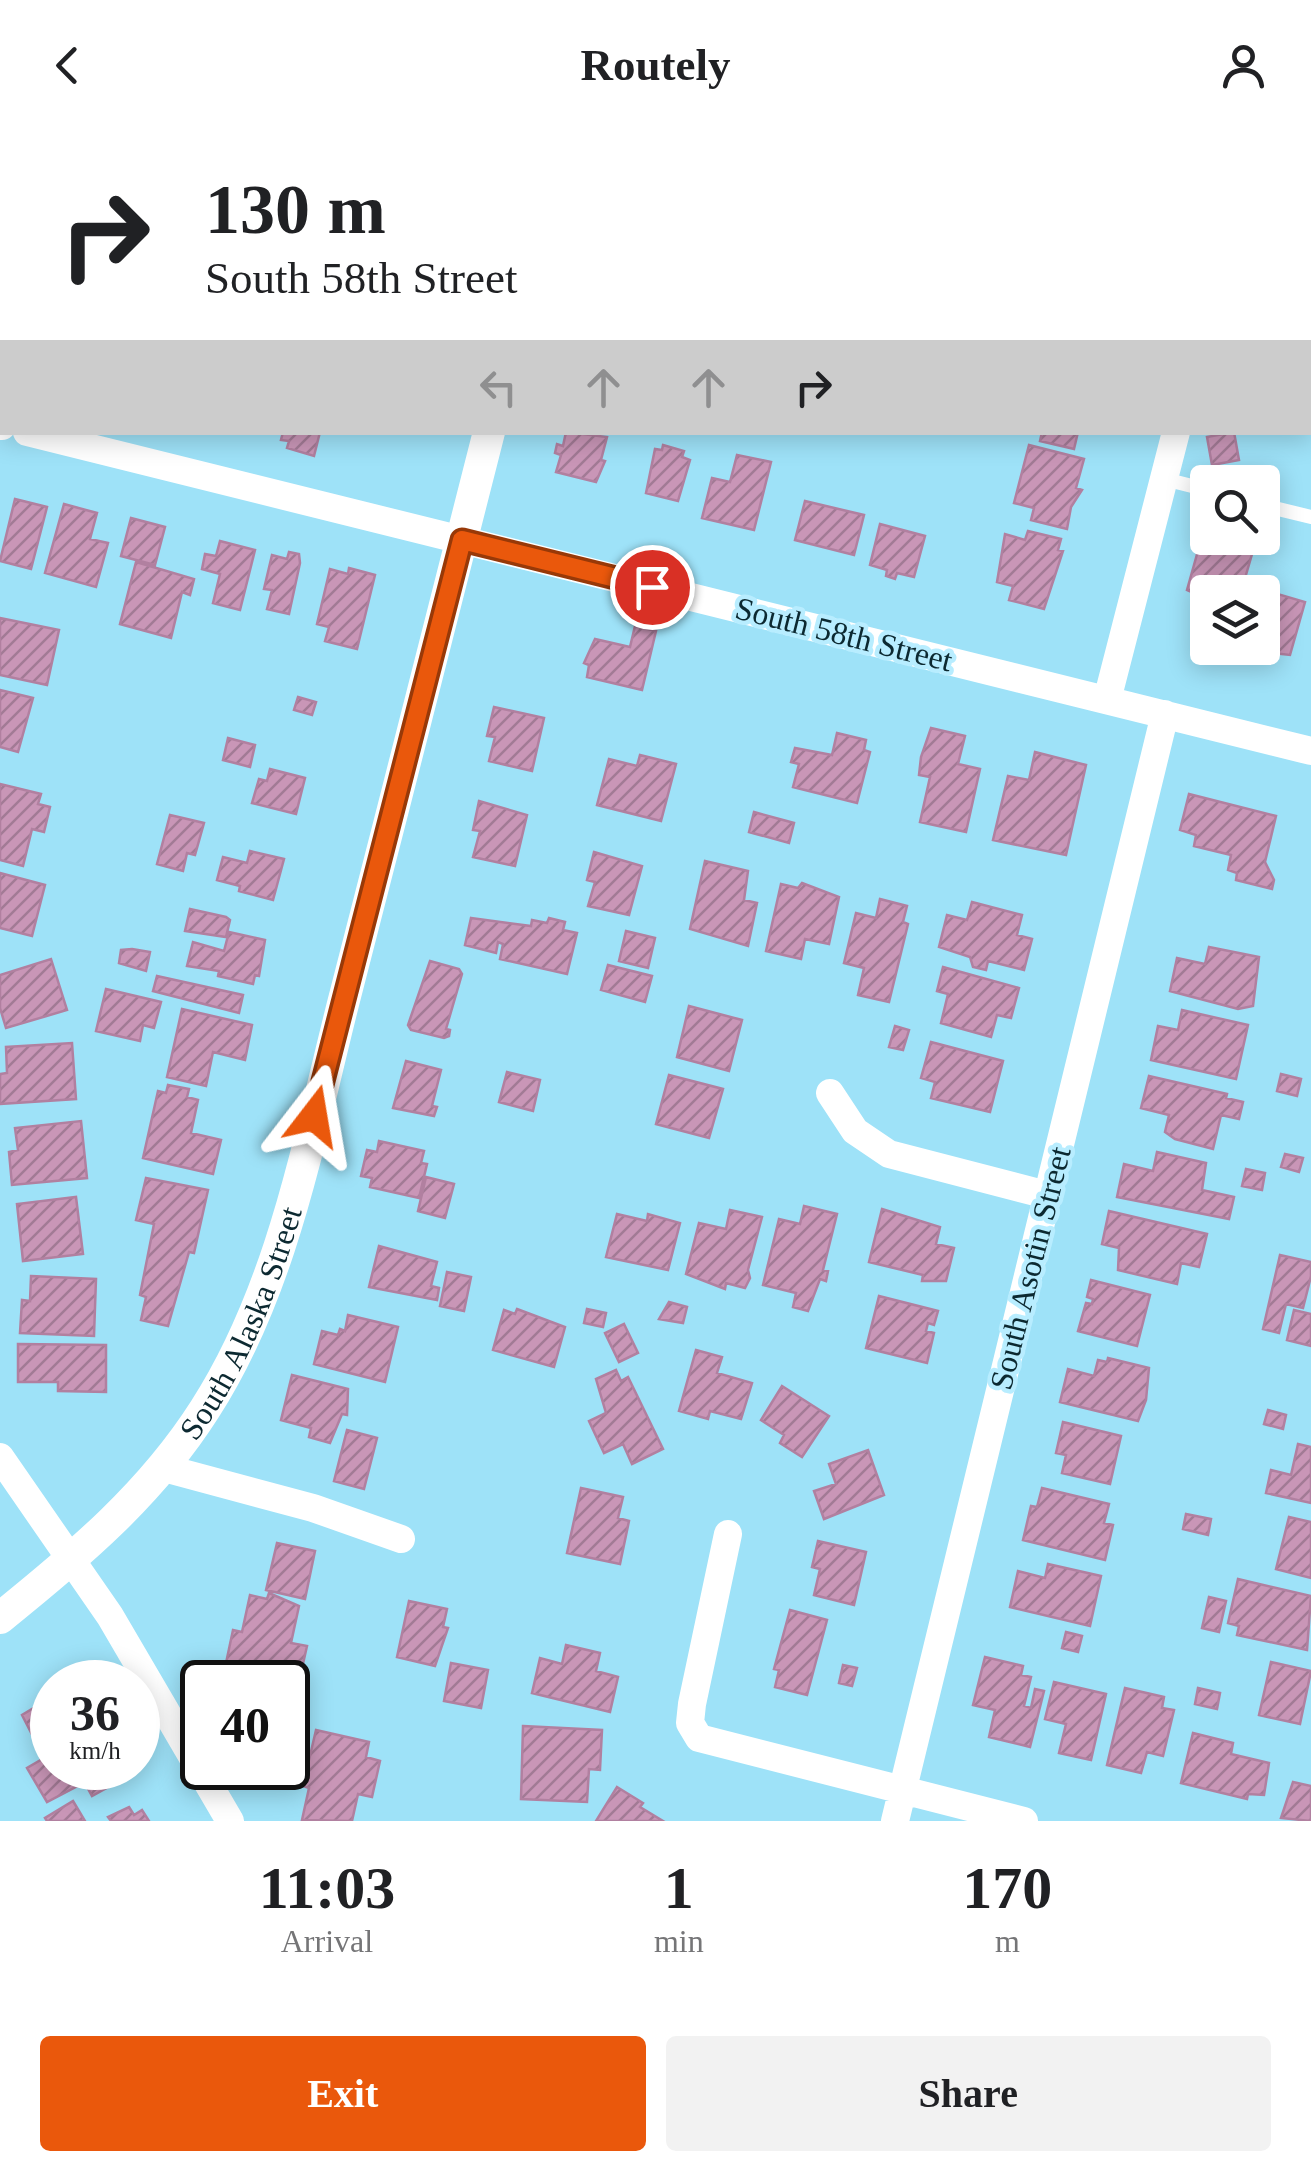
<!DOCTYPE html>
<html lang="en">
<head>
<meta charset="utf-8">
<style>
	:root { --surface:#fff; --page:#f2f2f2; --text:#202124; --muted:#757577; --accent:#ea580c }
	body { margin:0; font-family:Georgia,serif; background:var(--page); color:var(--text); height:100vh; display:flex; flex-direction:column; font-size:38px; white-space:nowrap }
	* { box-sizing:border-box; margin:0 }
	p { font-size:32px; color:var(--muted) }
	.icon { flex:none; width:55px; height:55px; fill:none; stroke:currentColor; stroke-width:2; stroke-linecap:round; stroke-linejoin:round }
	.map { position:relative; height:1691px; overflow:hidden }
	.panel { display:flex; flex-direction:column; background:var(--surface); flex:1 }
	.panel>* { flex:none }
	.top-card { position:absolute; left:0px; top:0px; width:1312px; height:305px; box-shadow:0 5px 25px #0003; background:#fff; color:var(--text); overflow:hidden }
	.buttons { position:absolute; left:1190px; top:335px; display:grid; gap:20px }
	.buttons a { display:grid; place-items:center; width:90px; height:90px; border-radius:10px; background:var(--surface); box-shadow:0 5px 25px #0003; font-size:50px }
	.speed { position:absolute; left:30px; top:1530px; display:flex; gap:20px; font-size:50px; font-weight:700; text-align:center }
	.speed>* { display:grid; place-content:center; width:130px; height:130px; border-radius:50%; background:var(--surface); box-shadow:0 5px 25px #0003; line-height:1 }
	.speed small { font-size:25px; font-weight:400 }
	.speed .limit { border:5px solid #111; border-radius:15px; background:#fff; color:#111 }
	.pin { position:absolute; display:grid; place-items:center; width:85px; height:85px; color:#fff; margin:-42px; border:5px solid #fff; border-radius:50%; box-shadow:0 2px 10px #0007 }
	.me { position:absolute; width:110px; margin:-55px; rotate:14deg; stroke-linejoin:round; filter:drop-shadow(0 0 8px #0008) }
	.turn { display:flex; align-items:center; gap:35px; height:210px; padding:0 40px; font-size:45px }
	.turn .icon { width:130px; height:130px; stroke-width:2.5 }
	.turn b { display:block; font-size:70px; line-height:85px }
	.lanes { display:flex; align-items:center; height:95px; padding:0 40px; background:#0003; justify-content:center; gap:50px; direction:ltr }
	.lanes .off { opacity:.35 }
	.eta { display:flex; justify-content:space-evenly; align-items:center; height:170px; text-align:center }
	.eta b { font-size:60px; font-weight:800; line-height:70px }
	.primary-button { display:flex; gap:20px; margin-top:auto; padding:20px 40px }
	.primary-button a { flex:1; height:115px; border-radius:10px; background:var(--accent); color:#fff; font-size:40px; font-weight:800; line-height:115px; text-align:center }
	.primary-button a+a { background:var(--page); color:var(--text) }
	header { display:flex; justify-content:space-between; align-items:center; height:130px; padding:0 40px; background:var(--surface); font-size:45px; font-weight:800 }
	.map>svg:first-child { display:block }
	.building { fill:url(#building-hatch); stroke:#b180a0; stroke-width:2.5 }
	.lines { fill:none; stroke-linecap:round; stroke-linejoin:round }
	.service { stroke:#fff; stroke-width:14 }
	.minor { stroke:#fff; stroke-width:28 }
	.tertiary { stroke:#fff; stroke-width:32 }
	.route-casing { stroke:#983908; stroke-width:25 }
	.route { stroke:#ea580c; stroke-width:18 }
	.labels { text-anchor:middle; stroke-width:9; stroke-linejoin:round; paint-order:stroke }
	.street-label { font-size:32px; fill:#0c2931; stroke:#b8edff }
</style>
</head>
<body>
<header><svg class="icon" aria-label="back" viewBox="0 0 24 24"><path d="M15 5l-7 7 7 7"/></svg>Routely<svg class="icon" aria-label="person" viewBox="0 0 24 24"><circle cx="12" cy="8" r="4"/><path d="M4 21q1-7 8-7t8 7"/></svg></header>
<div class="map">
<svg width="1311" height="1691" viewBox="0 0 1311 1691">
	<defs>
		<pattern id="building-hatch" width="6" height="6" patternUnits="userSpaceOnUse" patternTransform="scale(2.5)"><rect width="6" height="6" fill="#c996b7"/><path d="M-1 1l2-2M0 6l6-6M5 7l2-2" fill="none" stroke="#a27a95"/></pattern>
	</defs>
	<rect width="100%" height="100%" fill="#9ee2f8"/>
	<!-- building -->
	<path class="building" d="M 283,302 L 320,302 L 314,326 L 287,318 L 289,311 L 281,310 Z
		M 566,302 L 607,307 L 601,330 L 605,331 L 596,352 L 556,342 L 561,325 L 555,323 L 557,314 L 563,316 Z
		M 1042,302 L 1078,302 L 1074,319 L 1040,311 Z
		M 1234,302 L 1239,330 L 1212,335 L 1207,307 Z
		M 663,315 L 684,321 L 682,327 L 690,330 L 678,371 L 646,363 L 655,319 L 662,320 Z
		M 1029,315 L 1084,329 L 1076,358 L 1082,360 L 1071,377 L 1067,399 L 1031,390 L 1034,378 L 1014,373 Z
		M 737,325 L 771,332 L 754,400 L 702,388 L 712,348 L 730,352 Z
		M 15,369 L 47,377 L 31,439 L 0,431 Z
		M 805,371 L 864,385 L 854,425 L 795,410 Z
		M 64,374 L 97,383 L 90,409 L 108,413 L 96,457 L 45,443 Z
		M 131,388 L 165,397 L 155,435 L 121,426 Z
		M 880,394 L 925,406 L 914,447 L 897,443 L 895,449 L 886,446 L 887,440 L 870,435 Z
		M 1028,401 L 1061,409 L 1058,420 L 1063,421 L 1044,479 L 1009,470 L 1013,456 L 997,452 L 1005,404 L 1025,410 Z
		M 1201,410 L 1252,424 L 1241,462 L 1208,462 L 1208,469 L 1187,460 Z
		M 220,411 L 255,420 L 240,480 L 213,473 L 220,444 L 202,439 L 205,424 L 216,426 Z
		M 289,422 L 299,424 L 300,433 L 289,484 L 267,479 L 272,460 L 264,459 L 272,425 L 287,429 Z
		M 136,432 L 194,449 L 190,465 L 182,462 L 171,508 L 120,494 Z
		M 349,438 L 375,445 L 357,519 L 325,511 L 329,497 L 317,494 L 330,439 L 348,444 Z
		M 1257,458 L 1305,472 L 1290,525 L 1264,522 L 1262,462 L 1255,462 Z
		M 0,488 L 59,500 L 47,555 L 0,545 Z
		M 635,496 L 656,501 L 642,560 L 587,547 L 589,535 L 584,533 L 595,509 L 630,517 Z
		M 0,560 L 33,568 L 18,622 L 0,617 Z
		M 298,567 L 316,572 L 312,585 L 294,580 Z
		M 494,577 L 544,588 L 532,641 L 489,631 L 495,607 L 487,606 Z
		M 931,598 L 965,606 L 958,634 L 980,639 L 966,702 L 920,692 L 930,647 L 919,645 L 921,627 Z
		M 837,603 L 866,610 L 864,620 L 870,622 L 857,673 L 793,657 L 799,634 L 791,632 L 795,618 L 832,625 Z
		M 228,608 L 255,615 L 250,637 L 223,630 Z
		M 1035,622 L 1086,635 L 1066,725 L 993,710 L 1008,646 L 1029,650 Z
		M 640,625 L 676,634 L 661,691 L 597,675 L 609,629 L 637,636 Z
		M 270,639 L 305,648 L 296,684 L 252,673 L 259,649 L 267,651 Z
		M 0,654 L 41,664 L 38,674 L 50,677 L 44,702 L 32,699 L 23,736 L 0,730 Z
		M 1189,664 L 1276,686 L 1265,732 L 1274,750 L 1272,759 L 1236,750 L 1237,743 L 1228,740 L 1231,725 L 1194,716 L 1196,705 L 1180,700 Z
		M 479,671 L 527,685 L 515,736 L 473,727 L 480,701 L 473,700 Z
		M 754,682 L 794,693 L 789,713 L 749,702 Z
		M 170,685 L 204,693 L 195,725 L 187,723 L 183,741 L 157,734 Z
		M 250,721 L 284,729 L 273,770 L 239,761 L 240,756 L 217,750 L 223,727 L 247,733 Z
		M 594,722 L 642,736 L 629,785 L 588,776 L 595,752 L 587,750 Z
		M 705,731 L 748,741 L 744,770 L 757,773 L 748,816 L 690,799 Z
		M 0,743 L 45,755 L 32,806 L 0,798 Z
		M 802,753 L 839,767 L 829,814 L 805,809 L 801,829 L 766,821 L 781,754 L 798,758 Z
		M 880,769 L 907,776 L 903,792 L 908,794 L 889,872 L 858,865 L 864,838 L 844,833 L 856,783 L 876,788 Z
		M 972,772 L 1022,785 L 1017,805 L 1032,809 L 1024,840 L 988,831 L 986,840 L 973,837 L 970,827 L 939,817 L 947,785 L 967,790 Z
		M 190,779 L 226,787 L 230,790 L 226,807 L 185,801 Z
		M 471,788 L 531,796 L 532,790 L 547,793 L 549,788 L 565,792 L 563,800 L 577,803 L 567,844 L 500,829 L 503,814 L 498,812 L 496,823 L 465,815 Z
		M 626,801 L 655,808 L 648,838 L 619,831 Z
		M 229,802 L 265,810 L 259,846 L 255,845 L 253,854 L 218,846 L 219,841 L 187,836 L 193,812 L 224,821 Z
		M 1209,817 L 1259,827 L 1253,876 L 1238,879 L 1170,861 L 1177,828 L 1205,834 Z
		M 132,819 L 150,822 L 146,841 L 119,833 L 121,820 Z
		M 51,829 L 67,880 L 6,898 L 0,878 L 0,845 Z
		M 430,831 L 459,839 L 462,844 L 446,899 L 450,900 L 449,906 L 444,908 L 411,900 L 408,895 Z
		M 608,835 L 652,846 L 645,872 L 601,860 Z
		M 943,837 L 1019,858 L 1011,888 L 997,885 L 991,907 L 941,893 L 948,864 L 937,861 Z
		M 157,846 L 243,865 L 239,883 L 153,861 Z
		M 106,859 L 161,872 L 154,898 L 143,895 L 140,911 L 96,901 Z
		M 689,876 L 742,890 L 729,941 L 677,927 Z
		M 182,879 L 252,895 L 245,930 L 213,922 L 206,956 L 167,947 Z
		M 1182,880 L 1248,895 L 1236,949 L 1151,930 L 1158,896 L 1178,900 Z
		M 895,896 L 909,900 L 903,920 L 889,917 Z
		M 931,912 L 1003,931 L 990,982 L 931,968 L 935,952 L 921,948 Z
		M 72,913 L 76,969 L 0,974 L 0,944 L 7,943 L 6,917 Z
		M 406,931 L 441,940 L 432,976 L 437,977 L 434,986 L 393,978 Z
		M 507,942 L 540,950 L 533,981 L 499,972 Z
		M 1281,944 L 1301,949 L 1297,966 L 1277,961 Z
		M 669,945 L 723,959 L 709,1008 L 656,994 Z
		M 1149,946 L 1227,964 L 1226,968 L 1243,972 L 1239,989 L 1221,985 L 1213,1019 L 1175,1009 L 1165,1002 L 1169,985 L 1141,978 Z
		M 168,955 L 189,959 L 187,967 L 198,970 L 191,1003 L 221,1010 L 213,1044 L 143,1028 L 158,961 L 166,963 Z
		M 81,991 L 87,1048 L 12,1055 L 9,1022 L 18,1020 L 15,998 Z
		M 379,1011 L 424,1021 L 421,1033 L 427,1034 L 419,1068 L 370,1057 L 372,1048 L 361,1046 L 367,1020 L 377,1022 Z
		M 1157,1022 L 1206,1033 L 1202,1060 L 1234,1067 L 1229,1089 L 1117,1067 L 1124,1034 L 1153,1041 Z
		M 1285,1024 L 1303,1028 L 1299,1042 L 1281,1037 Z
		M 1246,1039 L 1265,1043 L 1262,1060 L 1242,1056 Z
		M 426,1047 L 454,1054 L 445,1088 L 418,1081 Z
		M 146,1048 L 208,1060 L 194,1123 L 189,1122 L 168,1196 L 141,1190 L 146,1167 L 140,1165 L 154,1094 L 136,1090 Z
		M 76,1067 L 83,1124 L 23,1131 L 17,1074 Z
		M 804,1076 L 837,1084 L 823,1140 L 828,1141 L 826,1151 L 820,1149 L 808,1181 L 793,1177 L 796,1163 L 763,1155 L 779,1089 L 800,1094 Z
		M 882,1079 L 940,1097 L 936,1114 L 954,1118 L 946,1151 L 922,1151 L 923,1145 L 869,1132 Z
		M 730,1080 L 762,1087 L 748,1140 L 750,1148 L 745,1158 L 726,1153 L 725,1159 L 686,1144 L 699,1093 L 726,1099 Z
		M 1109,1081 L 1207,1104 L 1199,1137 L 1181,1133 L 1177,1154 L 1118,1140 L 1119,1118 L 1102,1114 Z
		M 617,1084 L 647,1091 L 648,1084 L 680,1093 L 668,1140 L 606,1127 Z
		M 379,1116 L 437,1132 L 431,1156 L 439,1158 L 437,1170 L 369,1157 Z
		M 1280,1125 L 1311,1132 L 1311,1146 L 1303,1178 L 1286,1174 L 1279,1203 L 1263,1199 Z
		M 447,1142 L 471,1147 L 464,1181 L 440,1176 Z
		M 31,1146 L 96,1149 L 94,1206 L 20,1203 L 22,1170 L 30,1171 Z
		M 1091,1150 L 1150,1165 L 1137,1216 L 1078,1201 L 1086,1173 L 1092,1174 L 1093,1169 L 1087,1167 Z
		M 879,1166 L 938,1181 L 934,1195 L 928,1193 L 926,1201 L 934,1203 L 927,1233 L 866,1218 Z
		M 669,1172 L 687,1177 L 683,1193 L 659,1189 Z
		M 517,1179 L 565,1197 L 554,1237 L 493,1220 L 504,1180 L 515,1184 Z
		M 587,1179 L 606,1183 L 603,1197 L 584,1193 Z
		M 1294,1180 L 1311,1184 L 1311,1216 L 1287,1210 Z
		M 348,1185 L 398,1197 L 385,1252 L 314,1234 L 322,1201 L 338,1205 L 340,1199 L 345,1201 Z
		M 624,1194 L 638,1223 L 619,1232 L 605,1203 Z
		M 18,1214 L 106,1215 L 106,1262 L 58,1261 L 58,1252 L 18,1252 Z
		M 696,1220 L 722,1227 L 717,1243 L 752,1253 L 741,1289 L 710,1281 L 708,1289 L 679,1281 Z
		M 1108,1228 L 1149,1238 L 1146,1270 L 1138,1291 L 1060,1272 L 1068,1239 L 1094,1246 L 1098,1230 L 1107,1232 Z
		M 616,1240 L 621,1251 L 628,1247 L 663,1319 L 632,1334 L 623,1314 L 604,1323 L 589,1291 L 606,1283 L 596,1249 Z
		M 292,1245 L 348,1259 L 347,1285 L 342,1284 L 330,1313 L 309,1307 L 311,1298 L 281,1290 Z
		M 782,1256 L 829,1286 L 802,1327 L 780,1313 L 784,1305 L 761,1290 Z
		M 1268,1280 L 1286,1285 L 1283,1299 L 1264,1294 Z
		M 1063,1292 L 1121,1306 L 1110,1354 L 1062,1343 L 1066,1325 L 1056,1323 Z
		M 347,1300 L 377,1308 L 364,1359 L 334,1351 Z
		M 1298,1314 L 1311,1317 L 1311,1373 L 1266,1363 L 1271,1340 L 1291,1345 Z
		M 868,1320 L 884,1365 L 824,1389 L 814,1361 L 836,1354 L 829,1334 Z
		M 581,1358 L 623,1367 L 618,1388 L 629,1391 L 620,1434 L 567,1423 Z
		M 1042,1358 L 1109,1374 L 1104,1393 L 1113,1395 L 1105,1430 L 1023,1410 L 1031,1376 L 1037,1377 Z
		M 1186,1384 L 1211,1389 L 1208,1405 L 1183,1399 Z
		M 1289,1387 L 1311,1392 L 1311,1448 L 1276,1439 Z
		M 818,1411 L 866,1422 L 854,1475 L 814,1465 L 820,1439 L 812,1437 Z
		M 277,1413 L 315,1421 L 305,1469 L 266,1460 Z
		M 1048,1434 L 1101,1446 L 1090,1496 L 1010,1477 L 1018,1441 L 1045,1448 Z
		M 1238,1449 L 1311,1466 L 1307,1520 L 1237,1505 L 1239,1496 L 1228,1493 Z
		M 269,1463 L 299,1476 L 291,1513 L 307,1516 L 293,1578 L 288,1577 L 288,1552 L 222,1552 L 233,1500 L 242,1502 L 250,1465 L 267,1469 Z
		M 1209,1467 L 1226,1471 L 1219,1502 L 1202,1498 Z
		M 409,1471 L 447,1479 L 443,1497 L 448,1498 L 435,1536 L 397,1527 Z
		M 790,1480 L 827,1490 L 807,1565 L 775,1557 L 779,1540 L 774,1539 Z
		M 1066,1502 L 1082,1506 L 1078,1522 L 1062,1518 Z
		M 566,1515 L 600,1523 L 596,1541 L 618,1547 L 610,1582 L 532,1563 L 540,1528 L 562,1534 Z
		M 985,1527 L 1023,1536 L 1021,1545 L 1031,1547 L 1024,1576 L 1031,1578 L 1035,1559 L 1044,1561 L 1030,1617 L 989,1607 L 995,1580 L 973,1575 Z
		M 1271,1532 L 1311,1541 L 1300,1594 L 1259,1585 Z
		M 451,1533 L 488,1540 L 481,1578 L 444,1571 Z
		M 843,1535 L 857,1538 L 852,1556 L 839,1553 Z
		M 1054,1552 L 1106,1564 L 1091,1630 L 1059,1623 L 1066,1594 L 1045,1589 Z
		M 1125,1558 L 1164,1567 L 1162,1578 L 1174,1580 L 1163,1626 L 1147,1622 L 1141,1643 L 1107,1635 Z
		M 1198,1558 L 1220,1563 L 1217,1579 L 1195,1574 Z
		M 52,1567 L 52,1638 L 112,1638 L 47,1672 L 27,1638 L 44,1628 L 22,1585 Z
		M 523,1596 L 602,1600 L 600,1640 L 589,1639 L 587,1672 L 521,1669 Z
		M 316,1600 L 369,1612 L 366,1627 L 380,1631 L 372,1667 L 358,1664 L 352,1691 L 302,1690 L 309,1658 L 303,1656 Z
		M 1193,1603 L 1233,1613 L 1231,1624 L 1269,1633 L 1264,1665 L 1248,1664 L 1247,1669 L 1181,1653 Z
		M 106,1644 L 112,1655 L 92,1666 L 86,1655 Z
		M 1293,1652 L 1311,1656 L 1311,1691 L 1281,1688 Z
		M 617,1657 L 643,1673 L 640,1677 L 663,1691 L 596,1691 Z
		M 73,1671 L 85,1691 L 47,1691 L 45,1688 Z
		M 129,1677 L 134,1685 L 142,1680 L 149,1691 L 111,1691 L 108,1687 Z"/>
	<g class="lines">
		<!-- service -->
		<path class="service" d="M 1164,349 L 1208,360
			M 1262,375 L 1311,387"/>
		<!-- minor -->
		<path class="minor" d="M 696,0 L 706,2
			M 1251,2 L 1251,0
			M 1310,154 L 1311,154
			M 0,296 L 2,296
			M 27,302 L 1311,621
			M 1107,570 L 1176,302
			M 830,963 L 855,1001 L 889,1024 L 1047,1065
			M 0,1327 L 110,1486 L 230,1691
			M 164,1338 L 313,1378 L 401,1409
			M 728,1404 L 692,1574 L 690,1593 L 699,1608 L 1024,1691
			M 895,1691 L 1165,584"/>
		<!-- tertiary -->
		<g class="tertiary">
			<path d="M 564,2 L 564,0"/>
			<path id="s1" d="M 0,1488 C 77,1426 151,1364 205,1279 C 284,1156 309,1006 345,866 C 393,678 442,491 489,302"/>
		</g>
	</g>
	<g class="lines">
		<!-- route casing -->
		<g class="route-casing">
			<path id="route" d="M 314,986 L 462,410 L 652,457"/>
		</g>
		<!-- route -->
		<use href="#route" class="route"/>
	</g>
	<g class="labels">
		<!-- street labels -->
		<g class="street-label">
			<text transform="translate(844 504) rotate(14)" y="11">South 58th Street</text>
			<text transform="translate(1030 1138) rotate(-76)" y="11">South Asotin Street</text>
			<text dy="11" stroke="none"><textPath href="#s1" startOffset="388">South Alaska Street</textPath></text>
		</g>
	</g>
</svg>
<div class="buttons">
<a><svg class="icon" aria-label="search" viewBox="0 0 24 24"><circle cx="10" cy="10" r="6"/><path d="M15 15l6 6"/></svg></a>
<a><svg class="icon" aria-label="layers" viewBox="0 0 24 24"><path d="M12 4l9 5-9 5-9-5zM3 14l9 5 9-5"/></svg></a>
</div>
<div class="speed"><div>36<small>km/h</small></div><div class="limit">40</div></div>
<div class="pin" style="left:652px;top:457px;background:#d93025"><svg class="icon" aria-label="arrive" viewBox="0 0 24 24"><path d="M6 21V4h12l-3 4 3 4H6"/></svg></div>
<svg class="me" style="left:314px;top:986px" viewBox="-20 -20 40 40"><path d="M0-17L14 15 0 8-14 15z" fill="#ea580c" stroke="#fff" stroke-width="4"/></svg>
<div class="top-card">
<div class="turn"><svg class="icon" aria-label="right" viewBox="0 0 24 24"><path d="M7 20v-9h11M14 6l5 5-5 5"/></svg><div><b>130 m</b>South 58th Street</div></div>
<div class="lanes"><svg class="icon off" aria-label="left" viewBox="0 0 24 24"><path d="M17 20v-9H6M10 6l-5 5 5 5"/></svg><svg class="icon off" aria-label="ahead" viewBox="0 0 24 24"><path d="M12 20V5M6 11l6-6 6 6"/></svg><svg class="icon off" aria-label="ahead" viewBox="0 0 24 24"><path d="M12 20V5M6 11l6-6 6 6"/></svg><svg class="icon" aria-label="right" viewBox="0 0 24 24"><path d="M7 20v-9h11M14 6l5 5-5 5"/></svg></div>
</div>
</div>
<section class="panel">
<div class="eta">
<div><b>11:03</b><p>Arrival</p></div>
<div><b>1</b><p>min</p></div>
<div><b>170</b><p>m</p></div>
</div>
<div class="primary-button"><a>Exit</a><a>Share</a></div>
</section>
</body>
</html>
